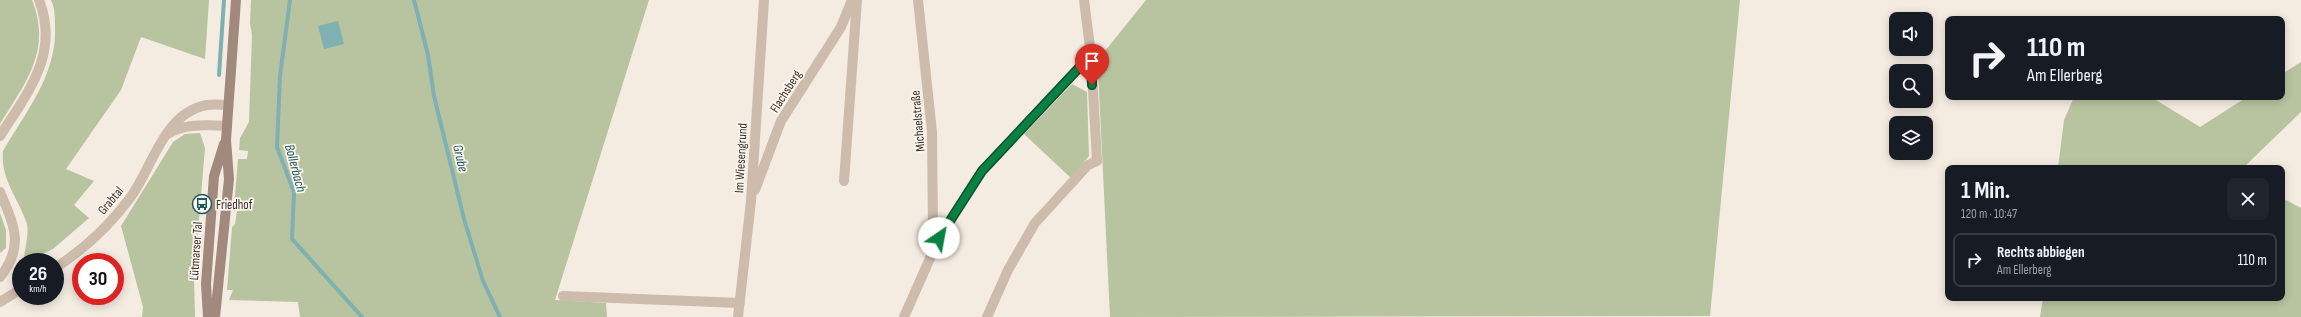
<!DOCTYPE html>
<html lang="de">
<head>
<meta charset="utf-8">
<style>
	:root { --surface:#171b24; --page:#20242c; --text:#f1f3f6; --muted:#9ea1a6; --line:#363941 }
	body { margin:0; font-family:"Sofia Sans Condensed",sans-serif; background:var(--page); color:var(--text); height:100vh; display:flex; flex-direction:column; font-size:15px; white-space:nowrap }
	* { box-sizing:border-box; margin:0 }
	p { font-size:13px; color:var(--muted) }
	.icon { flex:none; width:22px; height:22px; fill:none; stroke:currentColor; stroke-width:2; stroke-linecap:round; stroke-linejoin:round }
	.map { position:relative; flex:1; overflow:hidden }
	.side { position:absolute; left:1945px; top:165px; width:340px; height:136px; display:flex; flex-direction:column; background:var(--surface); border-radius:8px; box-shadow:0 2px 10px #0003 }
	.side>* { flex:none }
	.guide { position:absolute; left:1945px; top:16px; width:340px; height:84px; border-radius:8px; box-shadow:0 2px 10px #0003; background:#171b24; color:var(--text); overflow:hidden }
	.fabs { position:absolute; left:1889px; top:12px; display:grid; gap:8px }
	.fabs a { display:grid; place-items:center; width:44px; height:44px; border-radius:8px; background:var(--surface); box-shadow:0 2px 10px #0003; font-size:20px }
	.speed { position:absolute; left:12px; top:253px; display:flex; gap:8px; font-size:20px; font-weight:700; text-align:center }
	.speed>* { display:grid; place-content:center; width:52px; height:52px; border-radius:50%; background:var(--surface); box-shadow:0 2px 10px #0003; line-height:1 }
	.speed small { font-size:10px; font-weight:400 }
	.speed .limit { border:6px solid #d22; background:#fff; color:#111 }
	.pin { position:absolute; display:grid; place-items:center; width:34px; height:34px; color:#fff; margin:-41px -17px; border-radius:50% 50% 50% 0; rotate:-45deg; box-shadow:0 0 4px #0007 }
	.pin .icon { rotate:45deg }
	.me { position:absolute; width:44px; margin:-22px; rotate:33deg; stroke-linejoin:round; filter:drop-shadow(0 0 3px #0008) }
	.turn { display:flex; align-items:center; gap:14px; height:84px; padding:0 16px; font-size:18px }
	.turn .icon { width:52px; height:52px; stroke-width:2.5 }
	.turn b { display:block; font-size:28px; line-height:34px }
	.round { display:grid; place-items:center; flex:none; width:42px; height:42px; border-radius:8px; background:var(--page) }
	.overview { display:flex; align-items:center; justify-content:space-between; height:68px; padding:0 16px }
	h1 { font-size:24px; font-weight:700; line-height:30px }
	ul { padding:0; list-style:none }
	li { display:flex; align-items:center; gap:12px; height:54px; margin:0 8px 6px; padding:0 8px; border:2px solid var(--line); border-radius:8px }
	li div { flex:1 }
	li b { display:block; font-size:15px }
	li em { font-style:normal }
	.map>svg:first-child { display:block }
	.green { fill:#b8c4a0 }
	.water { fill:#7fb0b2 }
	.lines { fill:none; stroke-linecap:round; stroke-linejoin:round }
	.stream { stroke:#7fb0b2; stroke-width:4 }
	.minor { stroke:#cdbbac; stroke-width:10 }
	.secondary { stroke:#a18a7d; stroke-width:10 }
	.route-casing { stroke:#07532c; stroke-width:10 }
	.route { stroke:#0b8043; stroke-width:7 }
	.labels { text-anchor:middle; stroke-width:3.5; stroke-linejoin:round; paint-order:stroke }
	.street-label { font-size:13px; fill:#3b302b; stroke:#fbf5ee }
	.poi-label { font-size:13px; fill:#3b302b; stroke:#fbf5ee; text-anchor:start }
	.water-label { font-size:14px; font-style:italic; fill:#1f5a5e; stroke:#fbf5ee }
</style>
</head>
<body>
<div class="map">
<svg width="2301" height="317" viewBox="0 0 2301 317">
	<rect width="100%" height="100%" fill="#f4ebe1"/>
	<!-- green -->
	<path class="green" d="M 0,0 L 32,0 C 52,50 26,82 0,124 Z
		M 51,0 L 209,0 L 205,59 L 141,37 L 121,90 L 66,169 L 94,181 L 74,205 L 89,218 L 53,249 L 26,262 L 24,258 C 25,248 29,233 27,224 C 19,199 0,179 3,151 C 26,112 57,74 55,27 C 55,17 55,9 51,0 Z
		M 251,0 L 649,0 L 555,300 L 606,303 L 607,317 L 300,317 L 298,302 L 229,300 L 233,290 L 227,290 L 232,227 L 235,224 L 237,211 L 234,206 L 238,159 L 247,159 L 248,151 L 239,150 L 240,138 L 249,122 L 252,35 L 250,23 Z
		M 1146,0 L 1740,0 L 1710,316 L 1110,317 L 1098,70 L 1101,56 Z
		M 2301,62 L 2301,112 L 2243,168 L 2058,168 L 2064,120 L 2074,97 L 2151,97 L 2200,127 L 2247,97 L 2282,97 L 2282,74 Z
		M 1072,84 L 1087,92 L 1089,156 L 1071,178 L 1024,134 Z
		M 200,133 L 205,148 L 194,278 L 195,317 L 142,317 L 143,307 L 121,226 L 173,142 L 185,134 Z
		M 2286,200 L 2301,208 L 2301,317 L 2040,317 L 2043,298 L 2282,298 L 2282,204 Z
		M 0,213 L 6,230 L 6,248 L 0,253 Z"/>
	<!-- water -->
	<path class="water" d="M 338,21 L 344,44 L 324,49 L 318,26 Z"/>
	<g class="lines">
		<!-- stream -->
		<path class="stream" d="M 290,0 L 280,76 L 277,147 L 294,192 L 292,239 L 362,317
			M 414,0 L 428,55 L 434,96 L 464,219 L 483,281 L 500,317
			M 219,75 L 224,0"/>
		<!-- minor -->
		<path class="minor" d="M 918,0 L 932,132 L 933,230 L 939,238
			M 166,135 C 183,123 208,125 227,126
			M 0,136 C 28,92 60,54 39,0
			M 844,181 L 857,0
			M 755,190 L 781,121 L 841,27 L 852,0
			M 0,192 C 14,225 25,246 0,277
			M 55,268 C 83,250 110,225 130,198 C 153,167 163,113 207,105 C 214,104 222,105 228,105
			M 563,296 L 740,303
			M 0,302 L 21,289
			M 738,317 L 751,201 L 764,0
			M 904,317 L 939,238 L 982,171 L 1091,55
			M 987,317 L 1008,270 L 1035,223 L 1088,165 L 1097,161 L 1091,55 L 1084,0"/>
		<!-- secondary -->
		<path class="secondary" d="M 208,317 L 206,284 L 214,176 L 224,144
			M 215,317 L 229,179 L 226,140 L 236,0"/>
	</g>
	<g class="lines">
		<!-- route casing -->
		<g class="route-casing">
			<path id="route" d="M 939,238 L 982,171 L 1091,55 L 1092,85"/>
		</g>
		<!-- route -->
		<use href="#route" class="route"/>
	</g>
	<!-- icons -->
	<defs>
		<g id="bus-ring" transform="scale(1)"><circle r="9.5" fill="#fbf5ee" stroke="#1f5a5e" stroke-width="1.5"/><path d="M-5-6H5V4H4V6H2V4H-2V6H-4V4H-5ZM-3.5-4V0h7V-4ZM-3.5 1.2v1.5H-2V1.2ZM2 1.2v1.5H3.5V1.2Z" fill="#1f5a5e"/></g>
	</defs>
	<g fill-rule="evenodd">
		<use href="#bus-ring" x="202" y="204"/>
	</g>
	<g class="labels">
		<!-- street labels -->
		<g class="street-label">
			<text transform="translate(785 91) rotate(-58)" y="5">Flachsberg</text>
			<text transform="translate(917 121) rotate(-95)" y="5">Michaelstraße</text>
			<text transform="translate(740 158) rotate(-87)" y="5">Im Wiesengrund</text>
			<text transform="translate(110 200) rotate(-50)" y="5">Grabtal</text>
			<text transform="translate(195 251) rotate(-86)" y="5">Lütmarser Tal</text>
		</g>
		<!-- poi labels -->
		<g class="poi-label">
			<text x="216" y="209">Friedhof</text>
		</g>
		<!-- water labels -->
		<g class="water-label">
			<text transform="translate(461 158) rotate(77)" y="5">Grube</text>
			<text transform="translate(296 168) rotate(75)" y="5">Bollerbach</text>
		</g>
	</g>
</svg>
<div class="fabs">
<a><svg class="icon" aria-label="sound" viewBox="0 0 24 24"><path d="M4 9h4l5-4v14l-5-4H4zM17 9q2 3 0 6"/></svg></a>
<a><svg class="icon" aria-label="search" viewBox="0 0 24 24"><circle cx="10" cy="10" r="6"/><path d="M15 15l6 6"/></svg></a>
<a><svg class="icon" aria-label="layers" viewBox="0 0 24 24"><path d="M12 4l9 5-9 5-9-5zM3 14l9 5 9-5"/></svg></a>
</div>
<div class="speed"><div>26<small>km/h</small></div><div class="limit">30</div></div>
<div class="pin" style="left:1092px;top:85px;background:#d93025"><svg class="icon" aria-label="arrive" viewBox="0 0 24 24"><path d="M6 21V4h12l-3 4 3 4H6"/></svg></div>
<svg class="me" style="left:939px;top:238px" viewBox="-20 -20 40 40"><circle r="19" fill="#fff"/><path d="M0-13L10 11 0 6-10 11z" fill="#0b8043"/></svg>
<div class="guide">
<div class="turn"><svg class="icon" aria-label="right" viewBox="0 0 24 24"><path d="M7 20v-9h11M14 6l5 5-5 5"/></svg><div><b>110 m</b>Am Ellerberg</div></div>
</div>
<section class="side">
<div class="overview"><div><h1>1 Min.</h1><p>120 m · 10:47</p></div><a class="round"><svg class="icon" aria-label="close" viewBox="0 0 24 24"><path d="M6 6l12 12M18 6L6 18"/></svg></a></div>
<ul>
<li><svg class="icon" aria-label="right" viewBox="0 0 24 24"><path d="M7 20v-9h11M14 6l5 5-5 5"/></svg><div><b>Rechts abbiegen</b><p>Am Ellerberg</p></div><em>110 m</em></li>
</ul>
</section>
</div>
</body>
</html>
